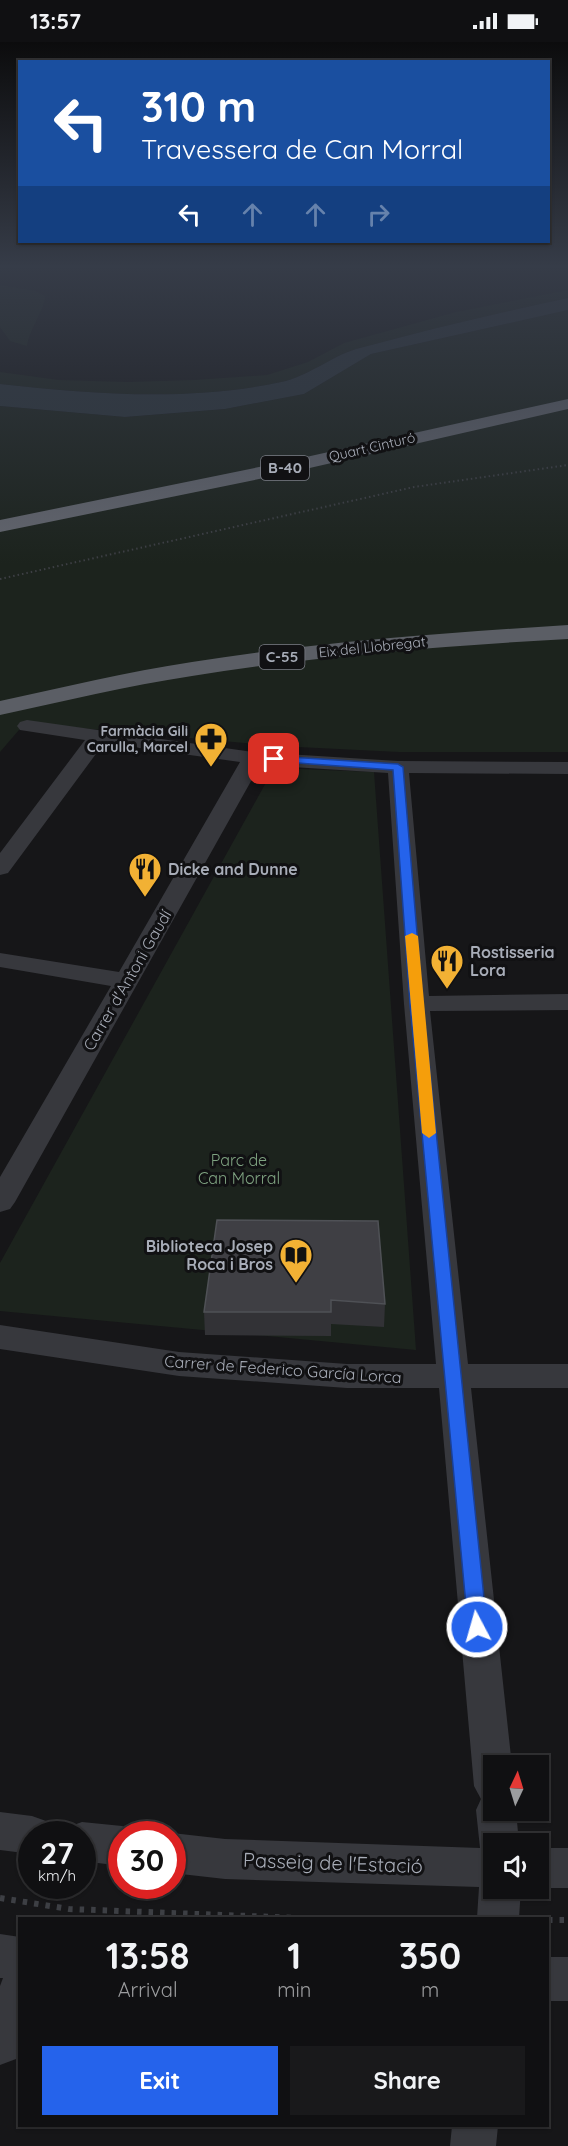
<!DOCTYPE html>
<html lang="en">
<head>
<meta charset="utf-8">
<style>
	:root { --surface:#101012; --page:#19191b; --text:#f1f3f6; --muted:#9c9d9f; --line:#303032; --accent:#2563eb }
	body { margin:0; font-family:Quicksand,sans-serif; background:var(--page); color:var(--text); height:100vh; display:flex; flex-direction:column; font-size:22px; white-space:nowrap }
	* { box-sizing:border-box; margin:0 }
	p { font-size:20px; color:var(--muted) }
	.icon { flex:none; width:33px; height:33px; fill:none; stroke:currentColor; stroke-width:2; stroke-linecap:round; stroke-linejoin:round }
	.map { position:relative; flex:1; overflow:hidden }
	.drawer { position:absolute; left:18px; top:1875px; width:531px; height:210px; display:flex; flex-direction:column; background:var(--surface); border-radius:0px; box-shadow:0 2px 4px #0004,0 0 0 2px var(--line) }
	.drawer>* { flex:none }
	.banner { position:absolute; left:18px; top:18px; width:532px; height:183px; border-radius:0px; box-shadow:0 2px 4px #0004,0 0 0 2px var(--line); background:#1a4fa0; color:#fff; overflow:hidden }
	.needle { width:39px; rotate:4deg }
	.controls { position:absolute; left:483px; top:1713px; display:grid; gap:12px }
	.controls a { display:grid; place-items:center; width:66px; height:66px; border-radius:0px; background:var(--surface); box-shadow:0 2px 4px #0004,0 0 0 2px var(--line); font-size:30px }
	.speed { position:absolute; left:18px; top:1779px; display:flex; gap:12px; font-size:30px; font-weight:700; text-align:center }
	.speed>* { display:grid; place-content:center; width:78px; height:78px; border-radius:50%; background:var(--surface); box-shadow:0 2px 4px #0004,0 0 0 2px var(--line); line-height:1 }
	.speed small { font-size:15px; font-weight:400 }
	.speed .limit { border:9px solid #d22; background:#fff; color:#111 }
	.pin { position:absolute; display:grid; place-items:center; width:51px; height:51px; color:#fff; margin:-26px; border-radius:12px; box-shadow:0 3px 9px #0006 }
	.me { position:absolute; width:66px; margin:-33px; rotate:354deg; stroke-linejoin:round; filter:drop-shadow(0 0 4px #0008) }
	.turn { display:flex; align-items:center; gap:21px; height:126px; padding:0 24px; font-size:27px }
	.turn .icon { width:78px; height:78px; stroke-width:2.5 }
	.turn b { display:block; font-size:42px; line-height:51px }
	.lanes { display:flex; align-items:center; height:57px; padding:0 24px; background:#0003; justify-content:center; gap:30px; direction:ltr }
	.lanes .off { opacity:.35 }
	.eta { display:flex; justify-content:space-evenly; align-items:center; height:102px; text-align:center }
	.eta b { font-size:36px; font-weight:700; line-height:42px }
	.primary-button { display:flex; gap:12px; margin-top:auto; padding:12px 24px }
	.primary-button a { flex:1; height:69px; border-radius:0px; background:var(--accent); color:#fff; font-size:24px; font-weight:700; line-height:69px; text-align:center }
	.primary-button a+a { background:var(--page); color:var(--text) }
	.status { display:flex; justify-content:space-between; align-items:center; height:42px; padding:0 30px; background:var(--surface); direction:ltr }
	.status svg { height:16px; fill:currentColor }
	.map>svg:first-child { display:block }
	.green { fill:#1c231d }
	.water { fill:#2c353c }
	.lines { fill:none; stroke-linecap:round; stroke-linejoin:round }
	.path-far1 { stroke:#3d3f44; stroke-width:2; stroke-dasharray:1.5 3; stroke-linecap:butt }
	.path { stroke:#3d3f44; stroke-width:6; stroke-dasharray:4.5 7; stroke-linecap:butt }
	.minor { fill:#37383d; fill-rule:evenodd }
	.trunk { fill:#5b5e65; fill-rule:evenodd }
	.motorway { fill:#63666e; fill-rule:evenodd }
	.wall { fill:#323236 }
	.building { fill:#3f3f44; stroke:#4f5156; stroke-width:1.5 }
	.route { fill:#2563eb; stroke:#184099; stroke-width:1.5 }
	.slow { fill:#f59e0b }
	.labels { text-anchor:middle; stroke-width:6; stroke-linejoin:round; paint-order:stroke }
	.far-street-label { font-size:14px; fill:#a8adb8; stroke:#111113 }
	.far-poi-label { font-size:14px; font-weight:bold; fill:#a8adb8; stroke:#111113; text-anchor:end }
	.shield { fill:#111113; stroke:#7b7e86; stroke-width:1.5 }
	.shield-label { font-size:15px; font-weight:bold; fill:#a8adb8 }
	.poi-label { font-size:16px; font-weight:bold; fill:#a8adb8; stroke:#111113; text-anchor:start }
	.street-label { font-size:16px; fill:#a8adb8; stroke:#111113 }
	.park-label { font-size:16px; fill:#7fa381; stroke:#111113 }
	.near-street-label { font-size:20px; fill:#a8adb8; stroke:#111113 }
</style>
</head>
<body>
<div class="status"><b>13:57</b><svg viewBox="0 0 49 12"><path d="M0 12V9h3v3zM5 12V6h3v6zM10 12V3h3v9zM15 12V0h3v12zM26 1h20v11H26zM47 4h2v5h-2z"/></svg></div>
<div class="map">
<svg width="568" height="2104" viewBox="0 0 568 2104">
	<rect width="100%" height="100%" fill="#161618"/>
	<!-- green -->
	<path class="green" d="M 0,243 L 36,249 L 45,254 C 46,264 29,288 27,304 L 10,299 L 0,285 Z
		M 568,248 L 568,256 C 497,271 426,288 356,307 C 330,315 307,335 281,340 C 190,360 92,352 0,342 L 0,330 L 59,338 L 128,340 L 194,338 L 267,333 L 308,320 L 344,301 L 456,270 Z
		M 568,268 L 568,710 L 399,710 L 278,704 L 25,681 L 0,710 L 0,364 L 125,375 L 225,367 L 304,352 L 371,312 Z
		M 274,726 L 374,730 L 416,1308 L 0,1269 L 0,1221 Z"/>
	<!-- water -->
	<path class="water" d="M 568,256 L 568,268 L 371,312 L 304,352 L 225,367 L 125,375 L 0,364 L 0,342 C 92,352 190,360 281,340 C 307,335 330,315 356,307 C 426,288 497,271 568,256 Z"/>
	<g class="lines">
		<!-- path-far1 -->
		<path class="path-far1" d="M 0,537 L 414,445 L 568,423"/>
		<!-- path -->
		<path class="path" d="M 0,1856 L 69,1867 L 300,1876
			M 548,1878 L 568,1878"/>
		<!-- minor -->
		<path class="minor" d="M 27,678 L 253,710 L 398,719 L 568,720 L 568,732 L 409,731 L 429,954 L 568,952 L 568,968 L 430,969 L 468,1322 L 568,1322 L 568,1346 L 471,1346 L 512,1724 L 494,1724 L 494,1768 L 516,1768 L 519,1802 L 494,1802 L 494,1846 L 521,1846 L 519,1876 L 477,1876 L 479,1845 L 225,1837 L 172,1831 L 172,1792 L 169,1792 L 172,1791 L 225,1797 L 480,1806 L 476,1768 L 481,1757 L 474,1744 L 439,1346 L 347,1346 L 179,1334 L 0,1307 L 0,1283 L 179,1310 L 347,1322 L 436,1322 L 404,962 L 388,731 L 260,723 L 15,1160 L 10,1167 L 0,1170 L 0,1135 L 111,944 L 0,925 L 0,911 L 119,930 L 240,720 L 104,701 L 8,831 L 0,833 L 0,811 L 85,698 L 20,688 L 17,684 L 20,680 Z
			M 0,1770 L 32,1774 L 46,1779 L 52,1792 L 32,1792 L 32,1812 L 0,1808 Z
			M 82,1780 L 122,1784 L 136,1790 L 138,1792 L 122,1792 L 122,1824 L 82,1819 L 82,1792 L 64,1792 L 68,1785 Z
			M 538,1806 L 568,1806 L 568,1846 L 538,1846 Z
			M 0,1892 L 20,1895 L 20,2008 L 16,2017 L 0,2023 L 0,1944 L 3,1936 L 0,1936 Z
			M 548,1915 L 568,1915 L 568,1959 L 548,1959 Z
			M 452,2084 L 498,2084 L 496,2104 L 450,2104 Z"/>
		<!-- trunk -->
		<path class="trunk" d="M 568,583 L 568,597 C 442,604 316,614 192,634 C 127,644 64,659 0,673 L 0,659 C 64,645 127,630 192,620 C 316,600 442,591 568,583 Z"/>
		<!-- motorway -->
		<path class="motorway" d="M 568,357 L 568,367 L 279,433 L 0,490 L 0,478 L 279,421 Z"/>
	</g>
	<!-- wall -->
	<path class="wall" d="M 217,1178 L 385,1262 L 384,1285 L 331,1282 L 331,1294 L 205,1293 L 204,1270 Z"/>
	<!-- building -->
	<path class="building" d="M 217,1178 L 378,1179 L 385,1262 L 331,1258 L 331,1270 L 204,1270 Z"/>
	<!-- sky -->
	<linearGradient id="sky" x2="0" y2="1"><stop stop-color="#0c0c0d"/><stop offset="0.43" stop-color="#363c48"/><stop offset="1" stop-color="#363c48" stop-opacity="0"/></linearGradient>
	<rect width="568" height="522" fill="url(#sky)"/>
	<!-- route -->
	<path class="route" d="M 274,714 L 398,722 L 403,725 L 423,962 L 487,1585 L 484,1591 L 477,1593 L 471,1591 L 468,1585 L 410,962 L 393,728 L 270,719 L 268,717 Z"/>
	<!-- slow -->
	<path class="slow" d="M 412,891 L 418,894 L 436,1091 L 429,1096 L 422,1091 L 405,894 Z"/>
	<!-- icons -->
	<defs>
		<g id="pharmacy-pin" transform="scale(1.725)"><path d="M0 17L-7.5 6A9.5 9.5 0 1 1 7.5 6Z" fill="#f2b134" stroke="#111113"/><path d="M-2-6h4v4h4v4h-4v4h-4v-4h-4v-4h4Z" fill="#111"/></g>
		<g id="restaurant-pin" transform="scale(1.725)"><path d="M0 17L-7.5 6A9.5 9.5 0 1 1 7.5 6Z" fill="#f2b134" stroke="#111113"/><path d="M-5-6h1v4h1v-4h1v4h1v-4h1v5L-1.5 .5V6h-2V.5L-5-1ZM5-6V6H3V1.5H1.5Q1.5-4 5-6Z" fill="#111"/></g>
		<g id="library-pin" transform="scale(1.725)"><path d="M0 17L-7.5 6A9.5 9.5 0 1 1 7.5 6Z" fill="#f2b134" stroke="#111113"/><path d="M-6-4Q-3-5.5-.7-3.5V5Q-3 3-6 4ZM6-4Q3-5.5 .7-3.5V5Q3 3 6 4Z" fill="#111"/></g>
	</defs>
	<g fill-rule="evenodd">
		<use href="#pharmacy-pin" x="211" y="697"/>
		<use href="#restaurant-pin" x="145" y="827"/>
		<use href="#restaurant-pin" x="447" y="919"/>
		<use href="#library-pin" x="296" y="1213"/>
	</g>
	<g class="labels">
		<!-- far-street labels -->
		<g class="far-street-label">
			<text transform="translate(372 405) rotate(-13)" y="5">Quart Cinturó</text>
			<text transform="translate(372 605) rotate(-6)" y="5">Eix del Llobregat</text>
		</g>
		<!-- far-poi labels -->
		<g class="far-poi-label">
			<text x="188" y="694">Farmàcia Gili<tspan x="188" dy="16">Carulla, Marcel</tspan></text>
		</g>
		<!-- shield labels -->
		<g class="shield">
			<rect x="261" y="414" width="48" height="24" rx="4.5"/>
			<rect x="259.5" y="603" width="45" height="24" rx="4.5"/>
		</g>
		<g class="shield-label">
			<text x="285" y="431">B-40</text>
			<text x="282" y="620">C-55</text>
		</g>
		<!-- poi labels -->
		<g class="poi-label">
			<text x="168" y="833">Dicke and Dunne</text>
			<text x="470" y="916">Rostisseria<tspan x="470" dy="18">Lora</tspan></text>
			<text x="273" y="1210" text-anchor="end">Biblioteca Josep<tspan x="273" dy="18">Roca i Bros</tspan></text>
		</g>
		<!-- street labels -->
		<g class="street-label">
			<text transform="translate(127 938) rotate(-60)" y="6">Carrer d'Antoni Gaudí</text>
			<text transform="translate(283 1327) rotate(4)" y="6">Carrer de Federico García Lorca</text>
		</g>
		<!-- park labels -->
		<g class="park-label">
			<text x="239" y="1124">Parc de<tspan x="239" dy="18">Can Morral</tspan></text>
		</g>
		<!-- near-street labels -->
		<g class="near-street-label">
			<text transform="translate(333 1821) rotate(2)" y="7">Passeig de l'Estació</text>
		</g>
	</g>
</svg>
<div class="controls">
<a><svg class="needle" viewBox="-14 -14 28 28"><path d="M0-13l5 13h-10z" fill="#e53935"/><path d="M0 13l5-13h-10z" fill="#9c9d9f"/></svg></a>
<a><svg class="icon" aria-label="sound" viewBox="0 0 24 24"><path d="M4 9h4l5-4v14l-5-4H4zM17 9q2 3 0 6"/></svg></a>
</div>
<div class="speed"><div>27<small>km/h</small></div><div class="limit">30</div></div>
<div class="pin" style="left:274px;top:717px;background:#d93025"><svg class="icon" aria-label="arrive" viewBox="0 0 24 24"><path d="M6 21V4h12l-3 4 3 4H6"/></svg></div>
<svg class="me" style="left:477px;top:1585px" viewBox="-20 -20 40 40"><circle r="17" fill="#2563eb" stroke="#fff" stroke-width="3"/><path d="M0-11L8 9 0 5-8 9z" fill="#fff"/></svg>
<div class="banner">
<div class="turn"><svg class="icon" aria-label="left" viewBox="0 0 24 24"><path d="M17 20v-9H6M10 6l-5 5 5 5"/></svg><div><b>310 m</b>Travessera de Can Morral</div></div>
<div class="lanes"><svg class="icon" aria-label="left" viewBox="0 0 24 24"><path d="M17 20v-9H6M10 6l-5 5 5 5"/></svg><svg class="icon off" aria-label="ahead" viewBox="0 0 24 24"><path d="M12 20V5M6 11l6-6 6 6"/></svg><svg class="icon off" aria-label="ahead" viewBox="0 0 24 24"><path d="M12 20V5M6 11l6-6 6 6"/></svg><svg class="icon off" aria-label="right" viewBox="0 0 24 24"><path d="M7 20v-9h11M14 6l5 5-5 5"/></svg></div>
</div>
<section class="drawer">
<div class="eta">
<div><b>13:58</b><p>Arrival</p></div>
<div><b>1</b><p>min</p></div>
<div><b>350</b><p>m</p></div>
</div>
<div class="primary-button"><a>Exit</a><a>Share</a></div>
</section>
</div>
</body>
</html>
